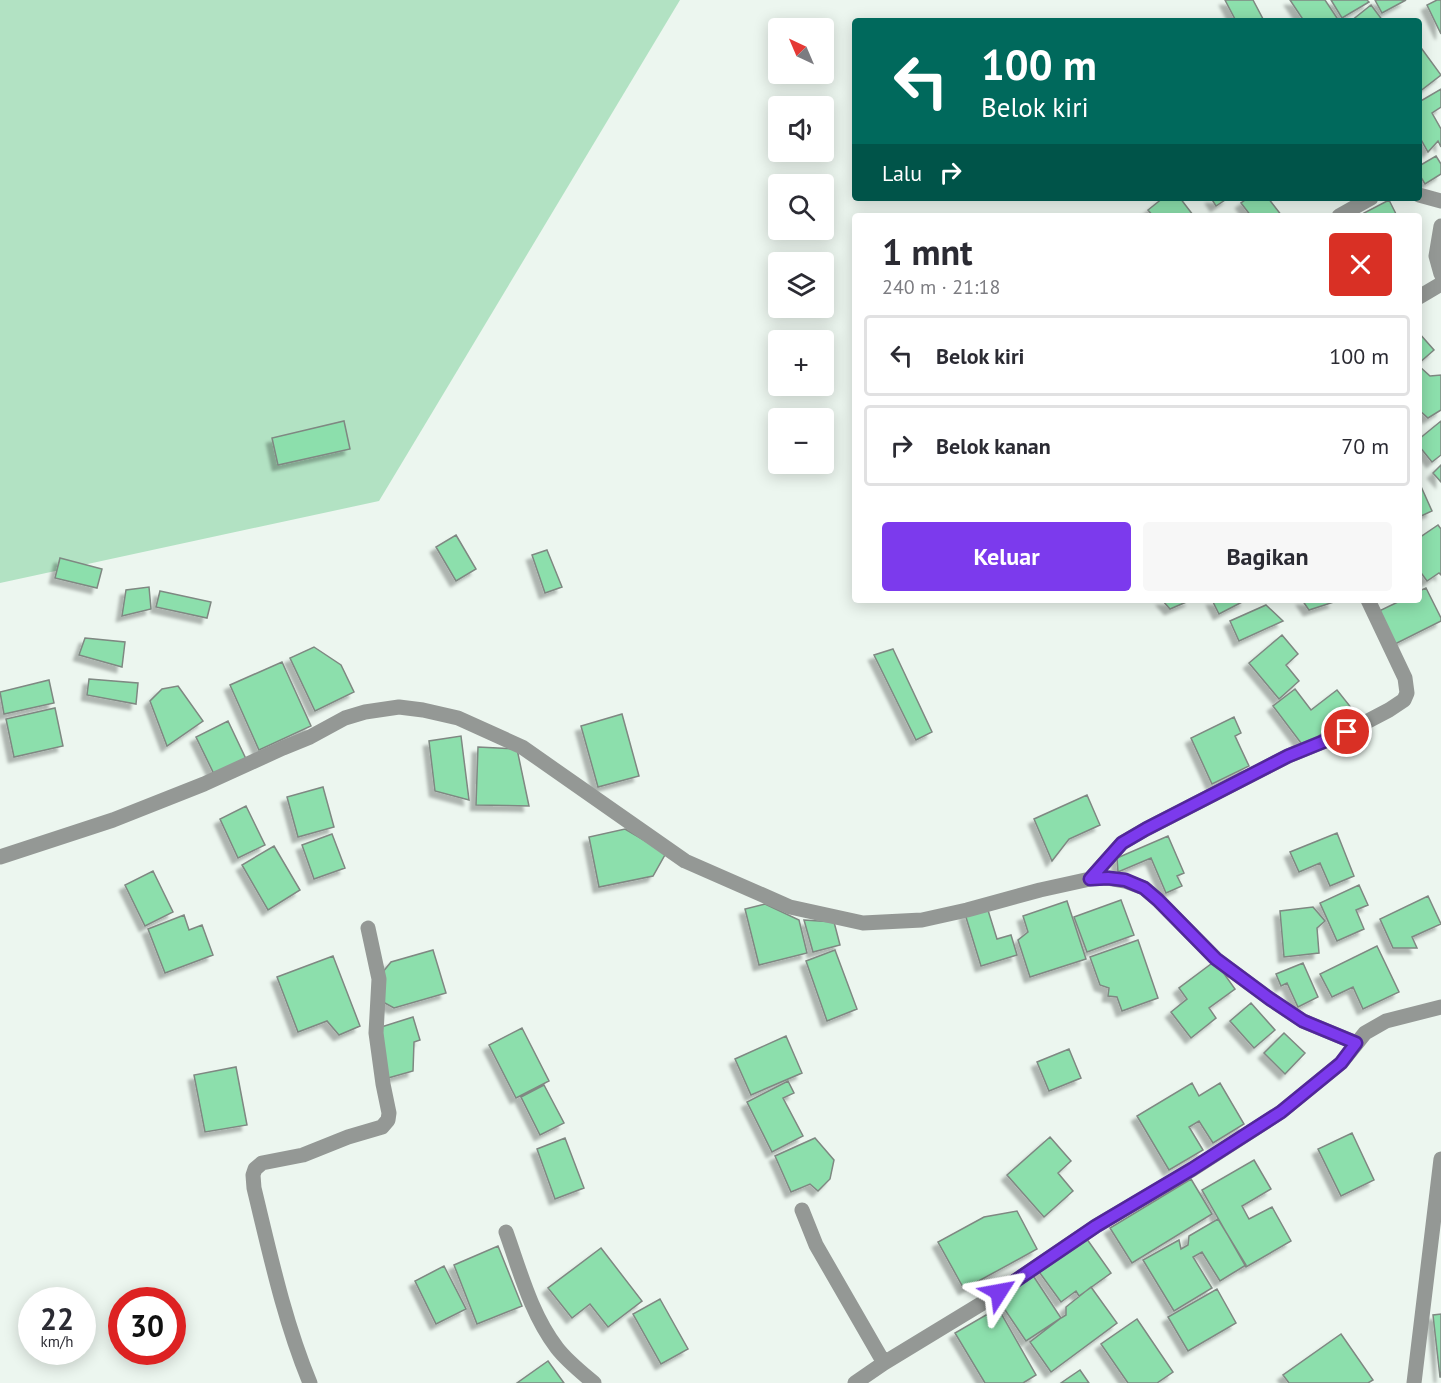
<!DOCTYPE html>
<html lang="id">
<head>
<meta charset="utf-8">
<style>
	:root { --surface:#fff; --page:#f7f7f7; --text:#2b2b33; --muted:#7c7c81; --line:#e1e1e2; --accent:#7c3aed }
	body { margin:0; font-family:"PT Sans",sans-serif; background:var(--page); color:var(--text); height:100vh; display:flex; flex-direction:column; font-size:22px; white-space:nowrap }
	* { box-sizing:border-box; margin:0 }
	p { font-size:20px; color:var(--muted) }
	.icon { flex:none; width:33px; height:33px; fill:none; stroke:currentColor; stroke-width:2; stroke-linecap:round; stroke-linejoin:round }
	.map { position:relative; flex:1; overflow:hidden }
	.panel { position:absolute; left:852px; top:213px; width:570px; height:390px; display:flex; flex-direction:column; background:var(--surface); border-radius:6px; box-shadow:0 3px 15px #0003 }
	.panel>* { flex:none }
	.banner { position:absolute; left:852px; top:18px; width:570px; height:183px; border-radius:6px; box-shadow:0 3px 15px #0003; background:#00695c; color:#fff; overflow:hidden }
	.needle { width:39px; rotate:316deg }
	.tools { position:absolute; left:768px; top:18px; display:grid; gap:12px }
	.tools a { display:grid; place-items:center; width:66px; height:66px; border-radius:6px; background:var(--surface); box-shadow:0 3px 15px #0003; font-size:30px }
	.speed { position:absolute; left:18px; top:1287px; display:flex; gap:12px; font-size:30px; font-weight:700; text-align:center }
	.speed>* { display:grid; place-content:center; width:78px; height:78px; border-radius:50%; background:var(--surface); box-shadow:0 3px 15px #0003; line-height:1 }
	.speed small { font-size:15px; font-weight:400 }
	.speed .limit { border:9px solid #d22; background:#fff; color:#111 }
	.pin { position:absolute; display:grid; place-items:center; width:51px; height:51px; color:#fff; margin:-26px; border:3px solid #fff; border-radius:50%; box-shadow:0 2px 6px #0007 }
	.me { position:absolute; width:66px; margin:-33px; rotate:56deg; stroke-linejoin:round; filter:drop-shadow(0 0 4px #0008) }
	.turn { display:flex; align-items:center; gap:21px; height:126px; padding:0 30px; font-size:27px }
	.turn .icon { width:78px; height:78px; stroke-width:2.5 }
	.turn b { display:block; font-size:42px; line-height:51px }
	.then { display:flex; align-items:center; height:57px; padding:0 30px; background:#0003; gap:12px; font-size:22px }
	.round { display:grid; place-items:center; flex:none; width:63px; height:63px; border-radius:6px; background:var(--page) }
	.head { display:flex; align-items:center; justify-content:space-between; height:102px; padding:0 30px }
	h1 { font-size:36px; font-weight:700; line-height:45px }
	.action { display:flex; gap:12px; margin-top:auto; padding:12px 30px }
	.action a { flex:1; height:69px; border-radius:6px; background:var(--accent); color:#fff; font-size:24px; font-weight:700; line-height:69px; text-align:center }
	.action a+a { background:var(--page); color:var(--text) }
	ul { padding:0; list-style:none }
	li { display:flex; align-items:center; gap:18px; height:81px; margin:0 12px 9px; padding:0 18px; border:3px solid var(--line); border-radius:6px }
	li div { flex:1 }
	li b { display:block; font-size:22px }
	li em { font-style:normal }
	.map>svg:first-child { display:block }
	.green { fill:#b2e2c3 }
	.building { fill:#8cdfac; stroke:#7f8882; stroke-width:1.5; filter:url(#shadow) }
	.lines { fill:none; stroke-linecap:round; stroke-linejoin:round }
	.minor { stroke:#949895; stroke-width:15 }
	.route-casing { stroke:#51269a; stroke-width:15 }
	.route { stroke:#7c3aed; stroke-width:10 }
</style>
</head>
<body>
<div class="map">
<svg width="1441" height="1383" viewBox="0 0 1441 1383">
	<defs>
		<filter id="shadow"><feDropShadow dx="-5.5" dy="5.5" stdDeviation="1.5" flood-color="#0004"/></filter>
	</defs>
	<rect width="100%" height="100%" fill="#ecf6ef"/>
	<!-- green -->
	<path class="green" d="M 0,0 L 680,0 L 379,501 L 0,583 Z"/>
	<!-- building -->
	<path class="building" d="M 1225,0 L 1253,0 L 1263,19 L 1259,21 L 1236,21 Z
		M 1290,0 L 1325,0 L 1337,18 L 1335,21 L 1304,21 Z
		M 1331,0 L 1367,0 L 1369,2 L 1342,18 Z
		M 1375,0 L 1406,0 L 1382,13 Z
		M 1437,0 L 1441,0 L 1441,34 L 1427,5 Z
		M 1371,5 L 1383,21 L 1351,21 Z
		M 1419,45 L 1441,75 L 1419,92 Z
		M 1441,89 L 1441,107 L 1432,113 L 1441,129 L 1441,147 L 1438,141 L 1428,152 L 1419,136 L 1419,102 Z
		M 1436,156 L 1441,164 L 1441,174 L 1425,184 L 1419,174 L 1419,166 Z
		M 1163,198 L 1180,198 L 1193,215 L 1192,216 L 1153,216 L 1148,210 Z
		M 1211,198 L 1228,198 L 1216,206 Z
		M 1248,198 L 1268,198 L 1282,216 L 1251,216 L 1241,203 Z
		M 1389,200 L 1397,216 L 1366,216 L 1364,213 Z
		M 1419,333 L 1434,350 L 1419,363 Z
		M 1419,366 L 1430,376 L 1441,375 L 1441,410 L 1428,418 L 1419,410 Z
		M 344,421 L 350,449 L 278,465 L 272,438 Z
		M 1441,421 L 1441,455 L 1432,462 L 1419,446 L 1419,439 Z
		M 1441,465 L 1441,482 L 1433,473 Z
		M 1419,482 L 1432,511 L 1419,517 Z
		M 1438,525 L 1441,529 L 1441,575 L 1439,573 L 1427,581 L 1419,570 L 1419,538 Z
		M 456,535 L 476,569 L 456,581 L 436,547 Z
		M 547,550 L 562,587 L 545,593 L 532,555 Z
		M 60,558 L 102,569 L 97,588 L 55,578 Z
		M 149,587 L 151,609 L 122,616 L 126,590 Z
		M 1426,588 L 1441,618 L 1441,621 L 1395,644 L 1379,611 L 1402,600 L 1419,600 L 1419,591 Z
		M 160,591 L 211,602 L 207,618 L 156,607 Z
		M 1162,600 L 1191,600 L 1170,609 Z
		M 1212,600 L 1246,600 L 1219,614 Z
		M 1302,600 L 1332,600 L 1334,602 L 1309,610 Z
		M 1266,605 L 1283,621 L 1239,641 L 1230,621 Z
		M 1282,635 L 1298,654 L 1286,665 L 1299,681 L 1279,699 L 1249,663 Z
		M 85,638 L 125,642 L 122,667 L 79,655 Z
		M 314,647 L 341,665 L 354,692 L 315,711 L 290,658 Z
		M 893,649 L 932,732 L 916,740 L 874,655 Z
		M 282,662 L 311,726 L 259,750 L 230,685 Z
		M 89,679 L 138,683 L 136,704 L 87,695 Z
		M 49,680 L 54,703 L 4,714 L 0,692 Z
		M 178,686 L 203,721 L 167,746 L 150,701 L 162,689 Z
		M 1295,689 L 1311,710 L 1337,690 L 1353,710 L 1304,747 L 1273,706 Z
		M 55,708 L 63,746 L 14,757 L 6,719 Z
		M 622,714 L 639,776 L 598,787 L 581,726 Z
		M 1234,717 L 1241,733 L 1235,736 L 1249,766 L 1212,784 L 1191,738 Z
		M 228,721 L 246,759 L 214,774 L 196,737 Z
		M 461,736 L 469,800 L 435,791 L 429,741 Z
		M 478,747 L 517,749 L 529,806 L 476,805 Z
		M 323,787 L 334,827 L 298,837 L 287,797 Z
		M 1087,795 L 1100,825 L 1069,839 L 1052,861 L 1034,819 Z
		M 246,806 L 265,845 L 238,858 L 220,819 Z
		M 625,829 L 666,853 L 653,876 L 599,887 L 589,837 Z
		M 1337,833 L 1354,876 L 1330,886 L 1320,863 L 1299,872 L 1290,852 Z
		M 332,834 L 345,868 L 314,879 L 302,845 Z
		M 1168,836 L 1184,873 L 1177,876 L 1182,886 L 1166,893 L 1151,858 L 1118,872 L 1117,858 Z
		M 274,846 L 300,890 L 268,910 L 242,865 Z
		M 153,871 L 173,912 L 145,926 L 125,885 Z
		M 1359,885 L 1368,905 L 1356,910 L 1364,929 L 1337,941 L 1320,903 Z
		M 1428,896 L 1441,924 L 1412,937 L 1417,948 L 1393,948 L 1380,919 Z
		M 1121,900 L 1134,935 L 1087,952 L 1074,917 Z
		M 1067,901 L 1086,959 L 1030,977 L 1018,940 L 1028,932 L 1023,916 Z
		M 765,904 L 799,920 L 807,953 L 759,965 L 745,909 Z
		M 987,907 L 997,939 L 1011,935 L 1017,955 L 981,966 L 965,914 Z
		M 1313,907 L 1325,921 L 1317,928 L 1319,953 L 1284,957 L 1280,911 Z
		M 184,915 L 189,930 L 202,925 L 213,955 L 165,973 L 148,929 Z
		M 804,920 L 834,922 L 840,945 L 813,952 Z
		M 1138,940 L 1158,998 L 1122,1011 L 1117,997 L 1108,996 L 1109,988 L 1100,985 L 1090,957 Z
		M 1377,946 L 1399,992 L 1363,1009 L 1353,987 L 1332,997 L 1320,974 Z
		M 433,950 L 446,993 L 394,1008 L 383,1002 L 382,973 L 391,962 Z
		M 835,950 L 857,1009 L 827,1021 L 806,961 Z
		M 333,956 L 360,1026 L 339,1035 L 327,1021 L 298,1032 L 277,977 Z
		M 1215,961 L 1235,989 L 1209,1008 L 1216,1018 L 1191,1038 L 1171,1012 L 1187,999 L 1179,988 Z
		M 1303,963 L 1318,997 L 1298,1007 L 1287,983 L 1281,986 L 1276,974 Z
		M 1251,1003 L 1275,1030 L 1254,1048 L 1230,1021 Z
		M 413,1017 L 420,1040 L 414,1042 L 413,1071 L 388,1078 L 378,1028 Z
		M 522,1028 L 549,1081 L 516,1098 L 489,1045 Z
		M 1284,1033 L 1305,1053 L 1285,1074 L 1264,1053 Z
		M 786,1036 L 802,1073 L 751,1095 L 735,1059 Z
		M 1069,1049 L 1081,1078 L 1049,1091 L 1037,1062 Z
		M 236,1067 L 247,1125 L 205,1132 L 194,1075 Z
		M 788,1081 L 794,1093 L 783,1098 L 803,1136 L 772,1152 L 747,1102 Z
		M 1192,1083 L 1199,1096 L 1220,1083 L 1244,1124 L 1213,1143 L 1199,1121 L 1189,1127 L 1203,1150 L 1169,1170 L 1137,1116 Z
		M 544,1085 L 564,1123 L 540,1135 L 521,1097 Z
		M 1352,1133 L 1374,1180 L 1341,1196 L 1318,1149 Z
		M 1050,1137 L 1071,1161 L 1058,1173 L 1073,1191 L 1044,1217 L 1007,1175 Z
		M 565,1138 L 584,1188 L 555,1199 L 537,1149 Z
		M 815,1138 L 834,1160 L 830,1179 L 818,1191 L 810,1184 L 791,1192 L 775,1156 Z
		M 1254,1160 L 1271,1189 L 1242,1206 L 1249,1219 L 1272,1207 L 1291,1241 L 1246,1267 L 1202,1190 Z
		M 1191,1179 L 1212,1214 L 1132,1263 L 1110,1228 Z
		M 1017,1211 L 1037,1249 L 964,1289 L 938,1242 L 984,1217 Z
		M 1218,1219 L 1246,1265 L 1220,1281 L 1202,1252 L 1193,1257 L 1212,1288 L 1174,1311 L 1143,1260 L 1179,1240 L 1181,1249 L 1188,1245 L 1189,1236 Z
		M 1084,1235 L 1111,1273 L 1079,1296 L 1076,1291 L 1061,1302 L 1037,1269 Z
		M 498,1246 L 522,1306 L 477,1324 L 454,1265 Z
		M 601,1248 L 642,1301 L 608,1327 L 590,1304 L 572,1318 L 548,1288 Z
		M 444,1266 L 466,1309 L 436,1324 L 415,1281 Z
		M 1032,1274 L 1061,1318 L 1026,1341 L 997,1298 Z
		M 1091,1287 L 1117,1323 L 1051,1372 L 1030,1342 L 1061,1318 L 1066,1315 L 1066,1307 Z
		M 1217,1289 L 1236,1323 L 1188,1351 L 1168,1317 Z
		M 660,1299 L 688,1349 L 661,1364 L 633,1314 Z
		M 998,1308 L 1036,1375 L 1023,1383 L 985,1383 L 955,1333 Z
		M 1441,1314 L 1441,1377 L 1440,1377 L 1433,1315 Z
		M 1137,1319 L 1173,1372 L 1157,1383 L 1128,1383 L 1101,1344 Z
		M 1341,1334 L 1373,1380 L 1368,1383 L 1289,1383 L 1283,1375 Z
		M 548,1361 L 564,1383 L 517,1383 Z
		M 1080,1370 L 1089,1383 L 1061,1383 Z"/>
	<g class="lines">
		<!-- minor -->
		<path class="minor" d="M 1419,195 L 1441,201
			M 1339,216 L 1371,198
			M 1441,226 L 1436,256 L 1441,274
			M 1419,297 L 1441,284
			M 0,857 L 113,820 L 204,784 L 283,748 L 310,737 L 345,718 L 365,712 L 399,707 L 423,710 L 458,718 L 522,747 L 685,861 L 790,907 L 863,923 L 922,920 L 967,910 L 1040,890 L 1090,879 L 1108,878 L 1125,881 L 1144,888 L 1158,900 L 1216,959 L 1270,999 L 1303,1021 L 1356,1043
			M 1090,879 L 1122,843 L 1146,829 L 1288,756 L 1347,732 L 1389,710 L 1404,700 L 1407,693 L 1405,678 L 1368,600
			M 802,1210 L 816,1245 L 884,1363
			M 506,1232 C 520,1271 531,1314 557,1348 C 567,1361 581,1372 594,1383
			M 310,1383 C 284,1320 270,1254 254,1188 L 253,1175 L 255,1169 L 262,1163 L 303,1155 L 348,1137 L 382,1127 L 388,1120 L 389,1113 L 383,1084 L 376,1033 L 379,979 L 368,928
			M 855,1383 L 884,1363 L 981,1304 L 1096,1226 L 1193,1169 L 1281,1112 L 1341,1063 L 1365,1033 L 1386,1021 L 1441,1007
			M 1414,1383 L 1441,1159"/>
	</g>
	<g class="lines">
		<!-- route casing -->
		<g class="route-casing">
			<path id="route" d="M 999,1292 L 1096,1226 L 1192,1169 L 1281,1112 L 1341,1063 L 1356,1043 L 1303,1021 L 1270,999 L 1216,959 L 1158,900 L 1144,888 L 1125,880 L 1108,878 L 1090,879 L 1122,843 L 1146,829 L 1288,756 L 1347,732"/>
		</g>
		<!-- route -->
		<use href="#route" class="route"/>
	</g>
</svg>
<div class="tools">
<a><svg class="needle" viewBox="-14 -14 28 28"><path d="M0-13l5 13h-10z" fill="#e53935"/><path d="M0 13l5-13h-10z" fill="#7c7c81"/></svg></a>
<a><svg class="icon" aria-label="sound" viewBox="0 0 24 24"><path d="M4 9h4l5-4v14l-5-4H4zM17 9q2 3 0 6"/></svg></a>
<a><svg class="icon" aria-label="search" viewBox="0 0 24 24"><circle cx="10" cy="10" r="6"/><path d="M15 15l6 6"/></svg></a>
<a><svg class="icon" aria-label="layers" viewBox="0 0 24 24"><path d="M12 4l9 5-9 5-9-5zM3 14l9 5 9-5"/></svg></a>
<a>+</a>
<a>−</a>
</div>
<div class="speed"><div>22<small>km/h</small></div><div class="limit">30</div></div>
<div class="pin" style="left:1347px;top:732px;background:#d93025"><svg class="icon" aria-label="arrive" viewBox="0 0 24 24"><path d="M6 21V4h12l-3 4 3 4H6"/></svg></div>
<svg class="me" style="left:999px;top:1292px" viewBox="-20 -20 40 40"><path d="M0-17L14 15 0 8-14 15z" fill="#7c3aed" stroke="#fff" stroke-width="4"/></svg>
<div class="banner">
<div class="turn"><svg class="icon" aria-label="left" viewBox="0 0 24 24"><path d="M17 20v-9H6M10 6l-5 5 5 5"/></svg><div><b>100 m</b>Belok kiri</div></div>
<div class="then">Lalu<svg class="icon" aria-label="right" viewBox="0 0 24 24"><path d="M7 20v-9h11M14 6l5 5-5 5"/></svg></div>
</div>
<section class="panel">
<div class="head"><div><h1>1 mnt</h1><p>240 m · 21:18</p></div><a class="round" style="background:#d93025;color:#fff"><svg class="icon" aria-label="close" viewBox="0 0 24 24"><path d="M6 6l12 12M18 6L6 18"/></svg></a></div>
<ul>
<li><svg class="icon" aria-label="left" viewBox="0 0 24 24"><path d="M17 20v-9H6M10 6l-5 5 5 5"/></svg><div><b>Belok kiri</b></div><em>100 m</em></li>
<li><svg class="icon" aria-label="right" viewBox="0 0 24 24"><path d="M7 20v-9h11M14 6l5 5-5 5"/></svg><div><b>Belok kanan</b></div><em>70 m</em></li>
</ul>
<div class="action"><a>Keluar</a><a>Bagikan</a></div>
</section>
</div>
</body>
</html>
